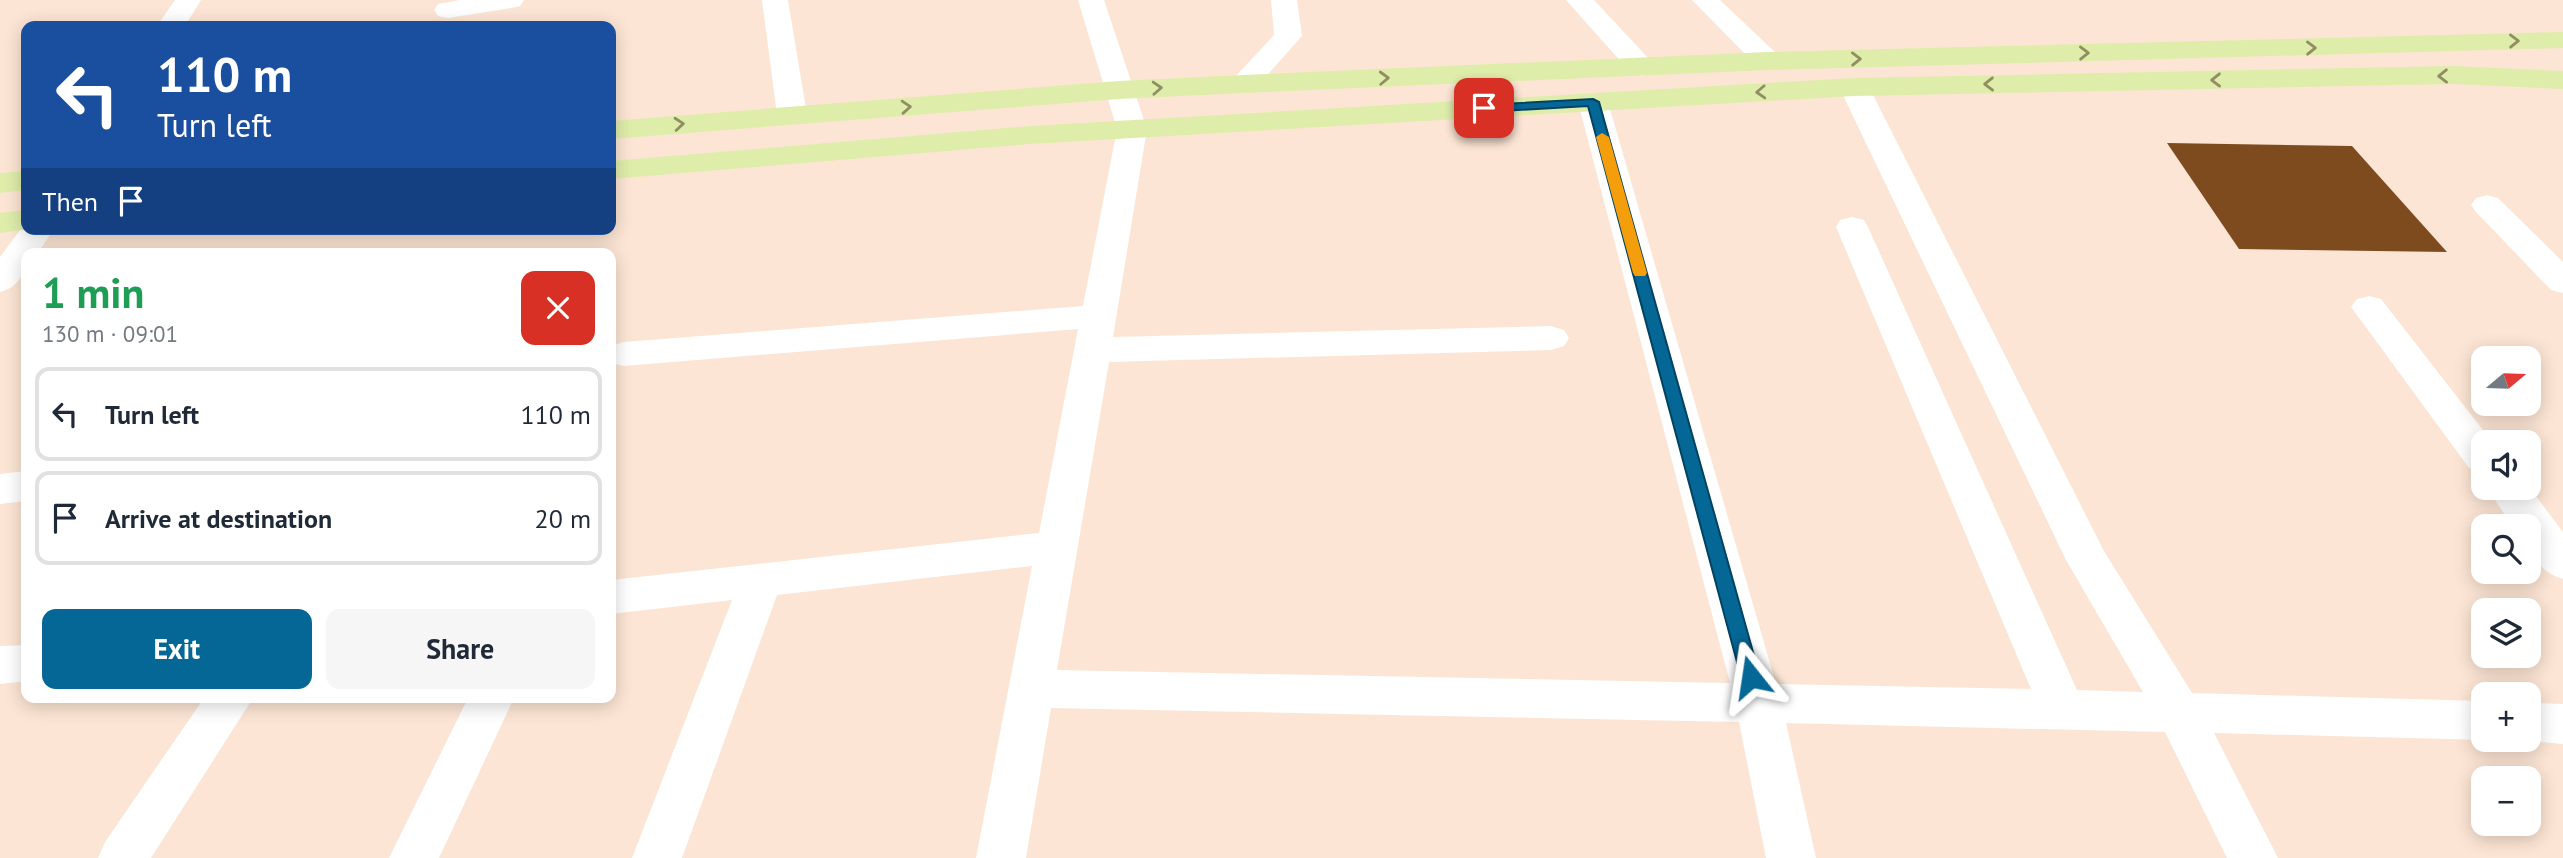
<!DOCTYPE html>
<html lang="en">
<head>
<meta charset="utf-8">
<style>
	:root { --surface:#fff; --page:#f6f6f7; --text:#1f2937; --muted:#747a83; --line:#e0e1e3; --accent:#056796 }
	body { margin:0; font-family:"PT Sans",sans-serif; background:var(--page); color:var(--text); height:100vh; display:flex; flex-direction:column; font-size:26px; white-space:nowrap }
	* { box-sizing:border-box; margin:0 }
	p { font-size:23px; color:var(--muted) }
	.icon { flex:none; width:38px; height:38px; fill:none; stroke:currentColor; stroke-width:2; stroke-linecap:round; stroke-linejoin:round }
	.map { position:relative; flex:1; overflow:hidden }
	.sheet { position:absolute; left:21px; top:248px; width:595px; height:455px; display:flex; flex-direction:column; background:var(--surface); border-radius:14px; box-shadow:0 4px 18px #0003 }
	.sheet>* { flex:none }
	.guide { position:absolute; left:21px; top:21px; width:595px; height:214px; border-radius:14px; box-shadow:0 4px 18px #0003; background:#1a4fa0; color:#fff; overflow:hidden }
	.needle { width:46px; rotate:71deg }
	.tools { position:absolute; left:2471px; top:346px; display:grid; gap:14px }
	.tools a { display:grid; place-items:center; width:70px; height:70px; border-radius:14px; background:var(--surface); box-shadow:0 4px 18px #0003; font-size:35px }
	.pin { position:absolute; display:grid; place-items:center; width:60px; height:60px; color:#fff; margin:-30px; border-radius:14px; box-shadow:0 4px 10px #0006 }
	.me { position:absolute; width:77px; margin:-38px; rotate:345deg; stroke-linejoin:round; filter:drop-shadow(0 0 5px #0008) }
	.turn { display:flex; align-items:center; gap:24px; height:147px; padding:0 21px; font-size:32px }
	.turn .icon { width:91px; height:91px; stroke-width:2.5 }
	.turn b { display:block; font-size:49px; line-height:60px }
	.then { display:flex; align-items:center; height:66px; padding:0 21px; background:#0003; gap:14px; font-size:26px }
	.round { display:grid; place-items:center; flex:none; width:74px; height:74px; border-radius:14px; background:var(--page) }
	.summary { display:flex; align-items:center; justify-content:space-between; height:119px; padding:0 21px }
	h1 { font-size:42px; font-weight:700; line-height:52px; color:#1e9e55 }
	.action { display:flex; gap:14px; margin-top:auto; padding:14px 21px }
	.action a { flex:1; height:80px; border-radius:14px; background:var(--accent); color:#fff; font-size:28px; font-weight:700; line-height:80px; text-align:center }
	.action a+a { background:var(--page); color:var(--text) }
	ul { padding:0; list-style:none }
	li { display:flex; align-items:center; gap:21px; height:94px; margin:0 14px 10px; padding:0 7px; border:4px solid var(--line); border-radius:14px }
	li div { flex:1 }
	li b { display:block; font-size:26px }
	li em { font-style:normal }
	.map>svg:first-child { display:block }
	.building { fill:#7d4b1e }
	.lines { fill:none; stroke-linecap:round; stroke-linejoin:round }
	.minor { fill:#fff; fill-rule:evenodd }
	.major { fill:#dfedab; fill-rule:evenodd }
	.oneway { stroke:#908e62 }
	.route { fill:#056796; stroke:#034362; stroke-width:2 }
	.slow { fill:#f59e0b }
</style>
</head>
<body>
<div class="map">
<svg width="2563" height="858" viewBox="0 0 2563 858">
	<rect width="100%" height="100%" fill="#fce5d4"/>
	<!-- building -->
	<path class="building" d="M 2167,143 L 2352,146 L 2447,252 L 2239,249 Z"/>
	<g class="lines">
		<!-- minor -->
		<path class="minor" d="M 175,0 L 201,0 L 185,26 L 157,26 Z
			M 460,0 L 524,0 L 520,6 L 511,8 L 448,18 L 438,16 L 434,10 L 438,4 Z
			M 762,0 L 788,0 L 807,115 L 803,121 L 792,124 L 781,121 L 777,115 Z
			M 1078,0 L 1104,0 L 1147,129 L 1113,337 L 1551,326 L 1564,330 L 1569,338 L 1564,346 L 1551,350 L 1109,362 L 1057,670 L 1730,683 L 1578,102 L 1583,96 L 1593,93 L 1603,96 L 1608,102 L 1776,684 L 2031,689 L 1836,227 L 1840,220 L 1852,217 L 1864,220 L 1868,227 L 2077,690 L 2143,692 L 2066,560 L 1839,87 L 1844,81 L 1854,78 L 1864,81 L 1869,87 L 2104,551 L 2192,693 L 2483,701 L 2485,740 L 2214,733 L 2278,858 L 2227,858 L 2165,732 L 1786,723 L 1816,858 L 1766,858 L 1739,722 L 1051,708 L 1026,858 L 976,858 L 1032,566 L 777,595 L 682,858 L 632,858 L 732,600 L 611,614 L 611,580 L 1039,533 L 1078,329 L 624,366 L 611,363 L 611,346 L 624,342 L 1083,306 L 1117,129 Z
			M 1271,0 L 1297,0 L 1302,36 L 1254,90 L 1244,93 L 1234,90 L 1229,84 L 1234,78 L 1274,35 Z
			M 1566,0 L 1594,0 L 1651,61 L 1655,67 L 1651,73 L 1641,76 L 1631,73 Z
			M 1692,0 L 1720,0 L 1778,55 L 1782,61 L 1778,67 L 1768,70 L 1758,67 Z
			M 2487,195 L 2498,198 L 2563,262 L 2563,293 L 2551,290 L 2476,212 L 2471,205 L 2476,198 Z
			M 26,222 L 26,229 L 54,229 L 37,254 L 26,254 C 26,273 19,287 0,292 L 0,257 Z
			M 2369,296 L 2381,299 L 2493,443 L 2483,443 L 2483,472 L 2469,468 L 2357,315 L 2351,307 L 2357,299 Z
			M 26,471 L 26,501 L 0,504 L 0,474 Z
			M 2529,487 L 2563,532 L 2563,579 C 2537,571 2529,552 2529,527 L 2513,527 L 2487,488 Z
			M 26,645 L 26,681 L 0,684 L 0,646 Z
			M 204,698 L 253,698 L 151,858 L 98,858 L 105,842 Z
			M 468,698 L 514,698 L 439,858 L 389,858 Z
			M 2529,703 L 2563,704 L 2563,744 L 2522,740 L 2529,740 Z"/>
		<!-- major -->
		<path class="major" d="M 2563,32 L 2563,48 L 1768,70 L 1244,93 L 1119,99 L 611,139 L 611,121 L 1119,81 L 1244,75 L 1768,52 Z
			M 2452,66 L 2563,71 L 2563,89 L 2452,84 L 1854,96 L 1030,144 L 611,179 L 611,161 L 1030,126 L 1854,78 Z
			M 26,171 L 26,190 L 0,193 L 0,173 Z
			M 26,210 L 26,229 L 29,229 L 0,233 L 0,213 Z"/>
	</g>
	<!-- one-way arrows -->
	<defs><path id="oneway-chevron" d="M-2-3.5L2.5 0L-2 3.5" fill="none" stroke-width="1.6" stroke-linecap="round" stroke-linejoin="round" transform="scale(1.75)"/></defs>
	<g class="oneway">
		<use href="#oneway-chevron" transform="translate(2514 41) rotate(-1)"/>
		<use href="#oneway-chevron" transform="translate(2311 48) rotate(-1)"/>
		<use href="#oneway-chevron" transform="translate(2084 53) rotate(-1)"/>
		<use href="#oneway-chevron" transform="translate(1856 59) rotate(-1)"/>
		<use href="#oneway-chevron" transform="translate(2443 76) rotate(179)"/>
		<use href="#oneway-chevron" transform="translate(1384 78) rotate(-2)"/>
		<use href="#oneway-chevron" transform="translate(2216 80) rotate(179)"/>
		<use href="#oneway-chevron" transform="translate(1989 84) rotate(179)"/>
		<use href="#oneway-chevron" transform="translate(1157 88) rotate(-3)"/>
		<use href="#oneway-chevron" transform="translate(1761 92) rotate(177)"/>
		<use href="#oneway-chevron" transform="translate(906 107) rotate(-4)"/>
		<use href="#oneway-chevron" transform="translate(679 124) rotate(-5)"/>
	</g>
	<!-- route -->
	<path class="route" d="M 1593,99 L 1599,102 L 1760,677 L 1757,683 L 1751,685 L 1744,683 L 1741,677 L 1588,106 L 1484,112 L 1478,108 L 1484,105 Z"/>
	<!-- slow -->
	<path class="slow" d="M 1602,133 L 1609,137 L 1647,273 L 1645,276 L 1635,276 L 1633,273 L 1596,137 Z"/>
</svg>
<div class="tools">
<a><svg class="needle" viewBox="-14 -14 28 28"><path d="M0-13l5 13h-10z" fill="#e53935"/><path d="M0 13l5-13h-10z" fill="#747a83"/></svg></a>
<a><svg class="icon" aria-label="sound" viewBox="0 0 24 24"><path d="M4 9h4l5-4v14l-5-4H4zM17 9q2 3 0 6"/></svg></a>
<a><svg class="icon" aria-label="search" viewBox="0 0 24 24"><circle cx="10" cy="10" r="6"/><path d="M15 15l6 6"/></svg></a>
<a><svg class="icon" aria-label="layers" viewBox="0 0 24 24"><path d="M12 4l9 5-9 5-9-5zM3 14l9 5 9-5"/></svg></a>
<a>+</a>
<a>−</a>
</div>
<div class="pin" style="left:1484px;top:108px;background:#d93025"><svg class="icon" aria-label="arrive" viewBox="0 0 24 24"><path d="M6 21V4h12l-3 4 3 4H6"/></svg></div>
<svg class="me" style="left:1751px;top:677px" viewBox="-20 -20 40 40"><path d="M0-17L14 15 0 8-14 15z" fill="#056796" stroke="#fff" stroke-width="4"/></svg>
<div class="guide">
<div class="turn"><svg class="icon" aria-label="left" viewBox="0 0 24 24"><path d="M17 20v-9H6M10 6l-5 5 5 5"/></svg><div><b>110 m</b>Turn left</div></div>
<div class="then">Then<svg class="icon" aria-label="arrive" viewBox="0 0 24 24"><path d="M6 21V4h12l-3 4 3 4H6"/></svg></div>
</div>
<section class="sheet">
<div class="summary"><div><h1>1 min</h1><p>130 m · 09:01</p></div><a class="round" style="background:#d93025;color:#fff"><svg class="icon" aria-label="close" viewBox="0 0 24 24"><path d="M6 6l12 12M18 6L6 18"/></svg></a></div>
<ul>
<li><svg class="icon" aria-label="left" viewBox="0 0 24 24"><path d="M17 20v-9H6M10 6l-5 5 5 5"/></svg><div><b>Turn left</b></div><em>110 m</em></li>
<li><svg class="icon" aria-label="arrive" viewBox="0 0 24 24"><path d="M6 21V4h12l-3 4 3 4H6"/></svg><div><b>Arrive at destination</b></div><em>20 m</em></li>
</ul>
<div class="action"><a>Exit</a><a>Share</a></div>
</section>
</div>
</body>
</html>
